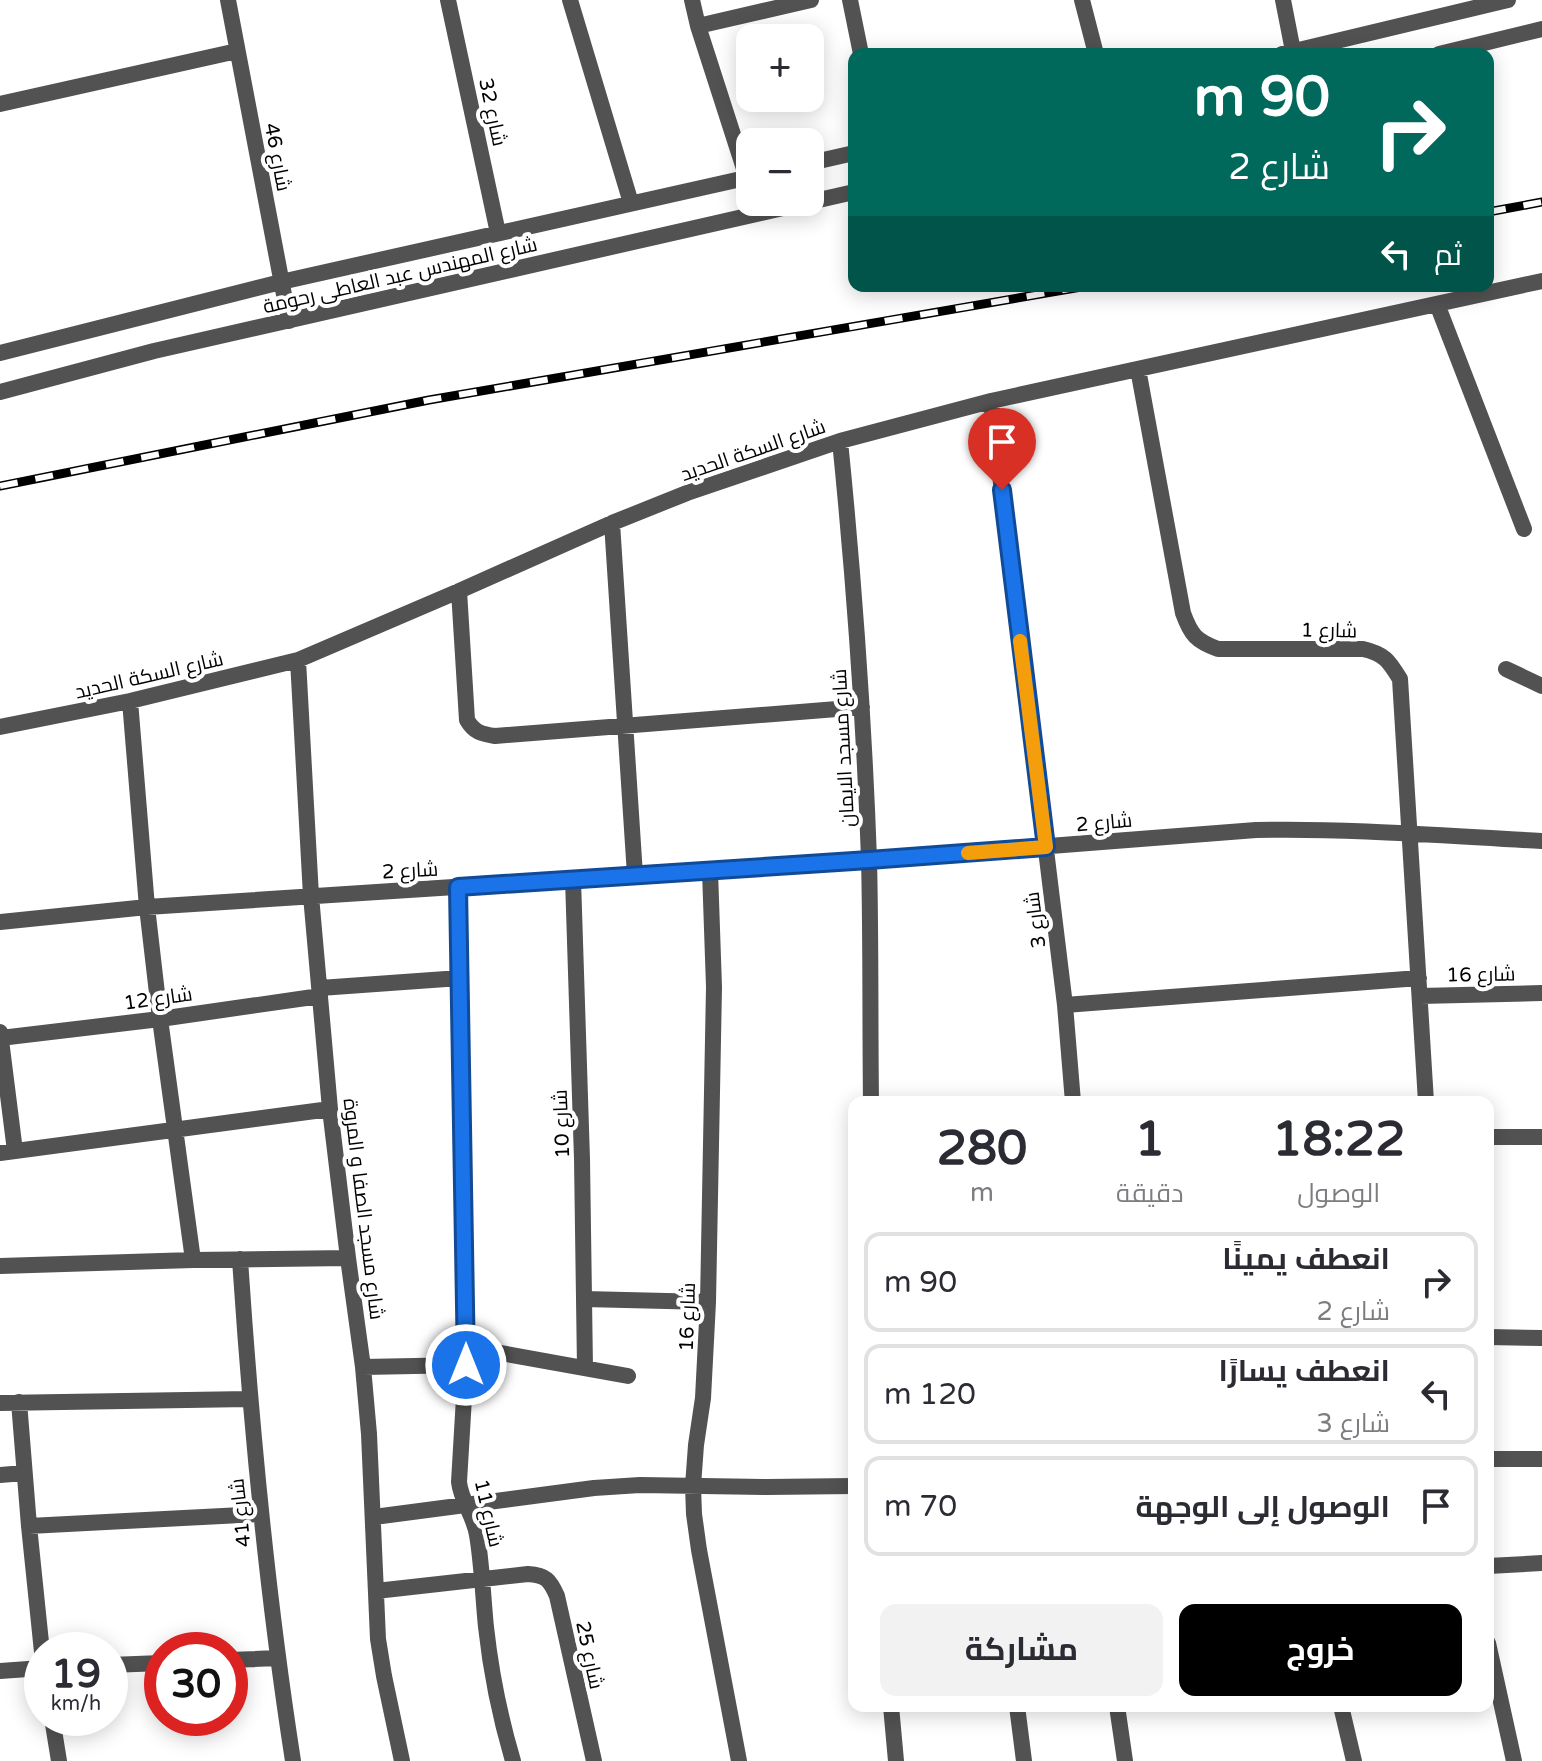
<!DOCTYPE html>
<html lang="ar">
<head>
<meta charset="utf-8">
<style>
	:root { --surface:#fff; --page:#f2f2f3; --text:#2b2b33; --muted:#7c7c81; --line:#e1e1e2; --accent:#000 }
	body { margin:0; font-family:"Varela Round",Cairo,sans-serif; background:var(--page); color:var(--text); direction:rtl; height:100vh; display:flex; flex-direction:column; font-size:30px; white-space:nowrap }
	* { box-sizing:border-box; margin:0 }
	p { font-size:26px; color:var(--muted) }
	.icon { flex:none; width:44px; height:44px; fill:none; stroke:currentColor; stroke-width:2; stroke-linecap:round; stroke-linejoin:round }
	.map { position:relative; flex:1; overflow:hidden; direction:ltr }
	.sheet { position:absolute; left:848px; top:1096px; width:646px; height:616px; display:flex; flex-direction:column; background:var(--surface); border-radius:16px; box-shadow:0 4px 20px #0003; direction:rtl }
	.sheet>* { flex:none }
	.hud { position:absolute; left:848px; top:48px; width:646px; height:244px; border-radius:16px; box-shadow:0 4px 20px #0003; direction:rtl; background:#00695c; color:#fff; overflow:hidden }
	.buttons { position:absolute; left:736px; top:24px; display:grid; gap:16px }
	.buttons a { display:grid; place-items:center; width:88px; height:88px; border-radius:16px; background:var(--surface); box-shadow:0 4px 20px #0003; font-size:40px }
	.speed { position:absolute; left:24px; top:1632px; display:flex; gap:16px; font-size:40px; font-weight:700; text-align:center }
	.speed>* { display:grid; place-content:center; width:104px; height:104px; border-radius:50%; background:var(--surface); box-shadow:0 4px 20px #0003; line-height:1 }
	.speed small { font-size:20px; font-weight:400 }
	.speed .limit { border:12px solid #d22; background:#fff; color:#111 }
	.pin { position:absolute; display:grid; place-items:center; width:68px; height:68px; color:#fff; margin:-82px -34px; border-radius:50% 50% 50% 0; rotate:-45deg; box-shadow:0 0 8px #0007 }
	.pin .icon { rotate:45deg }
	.me { position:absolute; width:88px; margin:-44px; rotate:0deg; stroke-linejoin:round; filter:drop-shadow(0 0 6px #0008) }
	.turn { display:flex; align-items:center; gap:28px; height:168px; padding:0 32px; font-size:36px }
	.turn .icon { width:104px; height:104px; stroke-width:2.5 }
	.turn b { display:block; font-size:56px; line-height:68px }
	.then { display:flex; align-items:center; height:76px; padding:0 32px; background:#0003; gap:16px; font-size:30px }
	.eta { display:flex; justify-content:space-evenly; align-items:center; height:136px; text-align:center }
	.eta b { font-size:48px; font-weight:700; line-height:56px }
	.button { display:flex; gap:16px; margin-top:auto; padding:16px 32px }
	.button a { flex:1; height:92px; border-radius:16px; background:var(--accent); color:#fff; font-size:32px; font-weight:700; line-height:92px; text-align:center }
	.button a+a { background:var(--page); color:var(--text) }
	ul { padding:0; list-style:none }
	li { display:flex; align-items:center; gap:24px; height:100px; margin:0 16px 12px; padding:0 16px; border:4px solid var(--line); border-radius:16px }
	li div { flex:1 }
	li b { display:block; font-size:30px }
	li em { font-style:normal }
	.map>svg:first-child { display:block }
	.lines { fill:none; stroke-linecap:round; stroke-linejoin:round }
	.minor { stroke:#525252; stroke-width:16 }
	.rail-casing { stroke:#000; stroke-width:9 }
	.rail { stroke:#fff; stroke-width:6; stroke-dasharray:18; stroke-linecap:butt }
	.route-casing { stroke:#114b97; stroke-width:20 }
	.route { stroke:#1a73e8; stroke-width:14 }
	.slow { stroke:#f59e0b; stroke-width:14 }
	.labels { text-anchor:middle; stroke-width:8; stroke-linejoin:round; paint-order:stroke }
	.street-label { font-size:20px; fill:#000; stroke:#fff }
</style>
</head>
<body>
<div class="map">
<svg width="1542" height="1761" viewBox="0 0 1542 1761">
	<rect width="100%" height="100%" fill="#fff"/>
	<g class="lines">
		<!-- minor -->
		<path class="minor" d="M 228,0 L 289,321
			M 448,0 L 498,233
			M 570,0 L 631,203
			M 692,0 L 698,26 L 747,178
			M 850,0 L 861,54
			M 1082,0 L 1096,54
			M 1283,0 L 1293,51
			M 698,26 L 811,0
			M 1282,54 L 1508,0
			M 1439,54 L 1542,29
			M 0,104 L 237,51
			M 810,163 L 854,153
			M 810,202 L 854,192
			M 1437,304 L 1524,529
			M 0,353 L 281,282 L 750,177
			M 1138,369 L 1183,613 C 1191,635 1196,641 1218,649 L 1363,649 C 1385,654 1389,661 1400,679 L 1426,1102
			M 0,392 L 154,351 L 809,202
			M 991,401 L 1065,1005 L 1073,1102
			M 840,441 C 854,580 864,719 869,859 C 871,940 870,1021 871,1102
			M 612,523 L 635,875
			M 459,591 L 467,720 C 474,732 481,734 495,736 L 862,707
			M 298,660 L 311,896 L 330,1109 L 348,1258 L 363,1367 L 369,1434 L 378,1639 L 384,1676 L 402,1761
			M 1506,669 L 1542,686
			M 130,701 L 147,907 L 160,1019 L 193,1260
			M 0,727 L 130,701 L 298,660 L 459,591 L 612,523 L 687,493 L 840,441 L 991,401 L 1542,281
			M 710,871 L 714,987 L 708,1302 L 703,1398 L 696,1445 L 693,1486 L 694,1514 L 699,1550 L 739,1761
			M 573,879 L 582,1159 L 585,1368
			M 458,887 L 467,1347 L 459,1482 C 461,1501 474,1516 477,1535 C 482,1565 483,1597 486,1627 C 491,1673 500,1717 513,1761
			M 0,922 L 147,907 L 869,860 L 1256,830 C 1352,828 1447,836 1542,841
			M 320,988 L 460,978
			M 1420,996 L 1542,993
			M 1065,1005 L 1419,978
			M 0,1032 L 15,1151
			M 0,1038 L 160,1019 L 320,996
			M 1488,1137 L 1542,1137
			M 0,1153 L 330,1109
			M 240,1259 C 251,1427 267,1594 293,1761
			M 0,1266 L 193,1260 L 348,1258
			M 584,1299 L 708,1302
			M 1488,1337 L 1542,1338
			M 467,1347 L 628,1376
			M 363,1367 L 466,1365
			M 19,1402 L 29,1526 L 42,1652
			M 0,1403 L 249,1399
			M 1488,1459 L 1542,1459
			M 0,1475 L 24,1473
			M 374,1517 L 594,1488 L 640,1485 L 767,1487 L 854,1486
			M 29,1526 L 260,1514
			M 1488,1566 L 1542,1563
			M 376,1591 L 528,1574 C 546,1575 550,1580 557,1596 L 594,1761
			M 1488,1643 L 1514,1761
			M 230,1660 L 277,1658
			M 110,1665 L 162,1663
			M 0,1671 L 42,1668
			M 891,1706 L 896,1761
			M 1017,1706 L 1024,1761
			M 1117,1706 L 1125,1761
			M 1341,1706 L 1354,1761
			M 52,1718 L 59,1761"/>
		<!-- rail casing -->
		<g class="rail-casing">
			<path id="rail" d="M 1488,212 L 1542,202
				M 0,486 L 429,400 L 1087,286"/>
		</g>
		<!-- rail -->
		<use href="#rail" class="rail"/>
	</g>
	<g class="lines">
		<!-- route casing -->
		<g class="route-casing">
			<path id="route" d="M 466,1365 L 458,887 L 869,860 L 1046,847 L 1002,490"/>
		</g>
		<!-- route -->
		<use href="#route" class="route"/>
		<!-- slow -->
		<path class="slow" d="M 968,853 L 1046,847 L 1020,641"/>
	</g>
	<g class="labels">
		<!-- street labels -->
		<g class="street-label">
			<text transform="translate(493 112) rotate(78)" y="7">شارع 32</text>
			<text transform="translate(278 157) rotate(79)" y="7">شارع 46</text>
			<text transform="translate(400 275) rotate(-13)" y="7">شارع المهندس عبد العاطى رحومة</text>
			<text transform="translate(753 450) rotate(-19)" y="7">شارع السكة الحديد</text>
			<text transform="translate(1329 630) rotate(1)" y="7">شارع 1</text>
			<text transform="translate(149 675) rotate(-13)" y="7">شارع السكة الحديد</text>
			<text transform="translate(843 748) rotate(-93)" y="7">شارع مسجد الايمان</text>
			<text transform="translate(1104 822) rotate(-5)" y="7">شارع 2</text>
			<text transform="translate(410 870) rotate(-3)" y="7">شارع 2</text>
			<text transform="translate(1035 920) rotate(-97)" y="7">شارع 3</text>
			<text transform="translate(1481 974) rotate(-1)" y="7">شارع 16</text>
			<text transform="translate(158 998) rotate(-8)" y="7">شارع 12</text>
			<text transform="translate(561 1124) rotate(-92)" y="7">شارع 10</text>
			<text transform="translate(364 1209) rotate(83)" y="7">شارع مسجد الصفا و المروة</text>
			<text transform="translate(687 1317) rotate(-88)" y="7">شارع 16</text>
			<text transform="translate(240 1513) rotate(-96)" y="7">شارع 41</text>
			<text transform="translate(489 1513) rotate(77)" y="7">شارع 11</text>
			<text transform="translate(590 1655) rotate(78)" y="7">شارع 25</text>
		</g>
	</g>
</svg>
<div class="buttons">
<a>+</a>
<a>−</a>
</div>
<div class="speed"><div>19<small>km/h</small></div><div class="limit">30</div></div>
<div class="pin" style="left:1002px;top:490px;background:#d93025"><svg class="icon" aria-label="arrive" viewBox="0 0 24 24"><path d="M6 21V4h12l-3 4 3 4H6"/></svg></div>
<svg class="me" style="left:466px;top:1365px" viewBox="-20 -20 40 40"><circle r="17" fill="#1a73e8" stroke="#fff" stroke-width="3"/><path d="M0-11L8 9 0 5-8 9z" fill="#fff"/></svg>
<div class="hud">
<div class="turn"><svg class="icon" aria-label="right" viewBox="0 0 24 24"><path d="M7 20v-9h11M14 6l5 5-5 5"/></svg><div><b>90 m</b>شارع 2</div></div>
<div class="then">ثم<svg class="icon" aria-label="left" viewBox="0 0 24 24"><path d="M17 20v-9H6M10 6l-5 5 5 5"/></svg></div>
</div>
<section class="sheet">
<div class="eta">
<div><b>18:22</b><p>الوصول</p></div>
<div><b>1</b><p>دقيقة</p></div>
<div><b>280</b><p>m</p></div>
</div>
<ul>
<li><svg class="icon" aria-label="right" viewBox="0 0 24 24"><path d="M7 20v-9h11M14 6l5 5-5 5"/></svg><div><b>انعطف يمينًا</b><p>شارع 2</p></div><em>90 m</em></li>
<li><svg class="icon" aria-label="left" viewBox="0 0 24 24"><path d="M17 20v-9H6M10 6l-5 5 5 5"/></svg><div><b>انعطف يسارًا</b><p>شارع 3</p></div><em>120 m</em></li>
<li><svg class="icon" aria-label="arrive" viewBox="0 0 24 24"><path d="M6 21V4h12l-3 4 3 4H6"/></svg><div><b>الوصول إلى الوجهة</b></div><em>70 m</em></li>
</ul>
<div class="button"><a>خروج</a><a>مشاركة</a></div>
</section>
</div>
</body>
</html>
